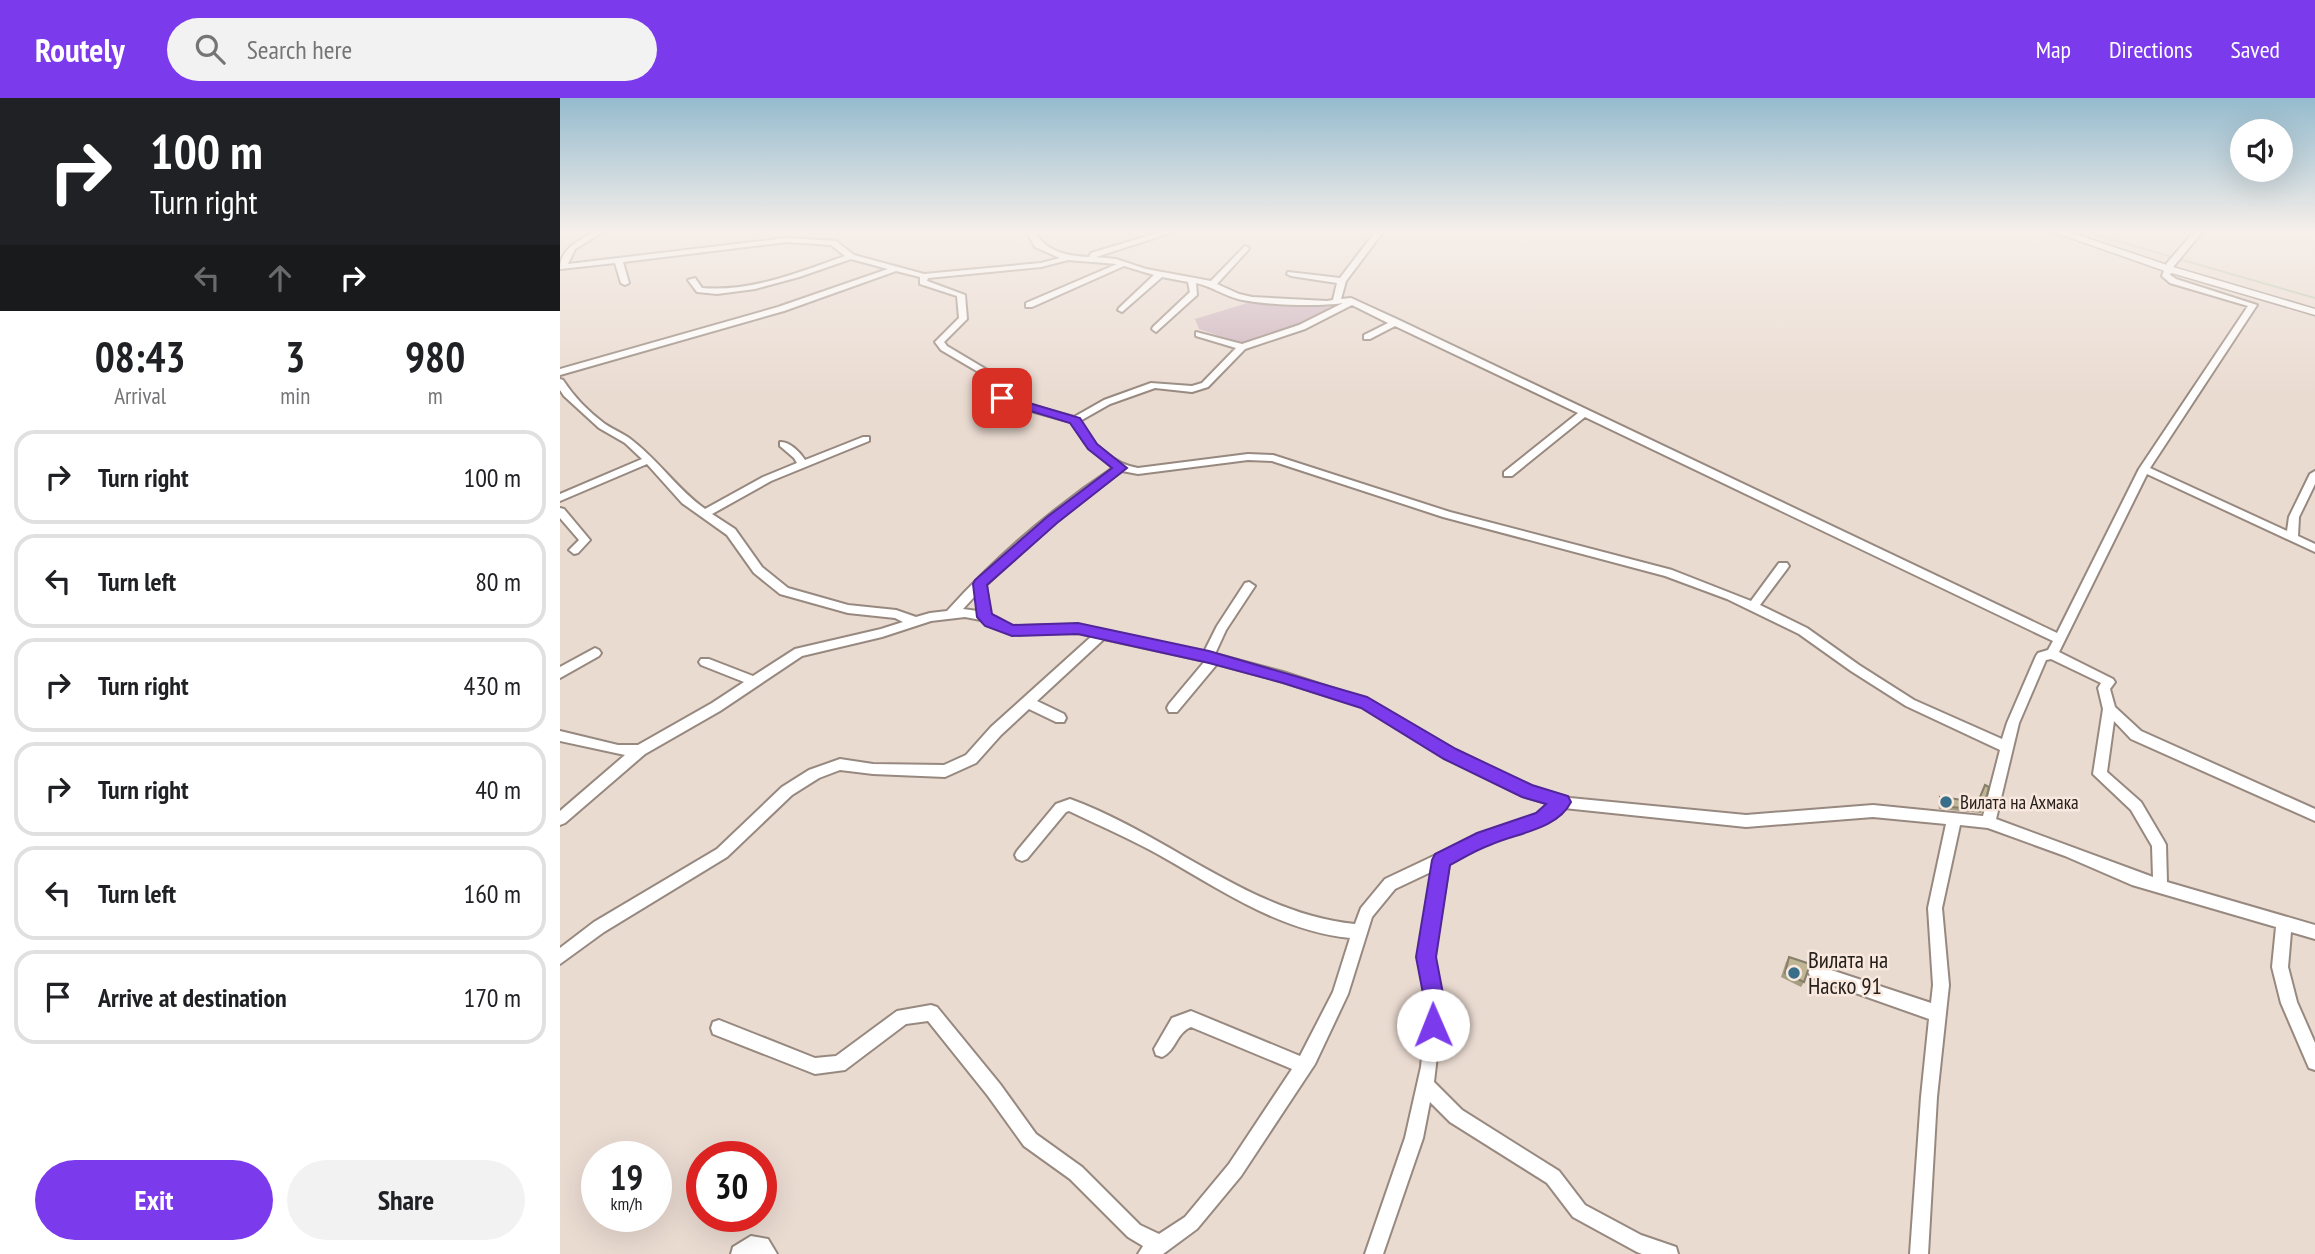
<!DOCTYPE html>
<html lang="en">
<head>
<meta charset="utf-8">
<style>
	:root { --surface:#fff; --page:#f2f2f2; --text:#202124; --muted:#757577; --line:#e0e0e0; --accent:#7c3aed }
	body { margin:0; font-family:"PT Sans Narrow",sans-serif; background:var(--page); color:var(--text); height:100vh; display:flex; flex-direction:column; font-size:26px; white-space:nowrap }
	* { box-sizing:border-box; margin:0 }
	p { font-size:23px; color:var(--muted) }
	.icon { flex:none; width:38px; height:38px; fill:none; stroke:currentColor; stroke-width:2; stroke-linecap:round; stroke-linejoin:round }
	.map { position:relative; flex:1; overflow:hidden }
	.details { display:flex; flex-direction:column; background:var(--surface); width:560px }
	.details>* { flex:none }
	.banner { background:#202124; color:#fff; overflow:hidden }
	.controls { position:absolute; left:1670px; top:21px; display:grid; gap:14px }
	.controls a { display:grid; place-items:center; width:63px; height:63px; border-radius:50%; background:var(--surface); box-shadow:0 7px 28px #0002; font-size:35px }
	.speed { position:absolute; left:21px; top:1043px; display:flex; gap:14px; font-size:35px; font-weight:700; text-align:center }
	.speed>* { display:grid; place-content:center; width:91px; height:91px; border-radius:50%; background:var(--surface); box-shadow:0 7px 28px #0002; line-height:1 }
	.speed small { font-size:18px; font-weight:400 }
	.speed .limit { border:10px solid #d22; background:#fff; color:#111 }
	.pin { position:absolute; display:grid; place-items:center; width:60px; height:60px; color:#fff; margin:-30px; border-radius:14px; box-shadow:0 4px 10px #0006 }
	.me { position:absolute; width:77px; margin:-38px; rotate:359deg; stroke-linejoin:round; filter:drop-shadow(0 0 5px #0008) }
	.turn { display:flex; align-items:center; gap:24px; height:147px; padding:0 35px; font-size:32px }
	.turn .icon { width:91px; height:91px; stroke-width:2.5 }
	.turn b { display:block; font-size:49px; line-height:60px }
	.lanes { display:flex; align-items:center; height:66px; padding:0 35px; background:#0003; justify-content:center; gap:35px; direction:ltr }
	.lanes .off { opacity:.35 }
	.eta { display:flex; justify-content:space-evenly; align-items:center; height:119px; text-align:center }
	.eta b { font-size:42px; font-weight:700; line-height:49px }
	.primary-button { display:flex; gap:14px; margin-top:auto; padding:14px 35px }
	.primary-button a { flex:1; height:80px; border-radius:42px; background:var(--accent); color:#fff; font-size:28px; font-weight:700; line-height:80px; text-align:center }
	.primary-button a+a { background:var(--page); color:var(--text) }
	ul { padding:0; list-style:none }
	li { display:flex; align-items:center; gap:21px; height:94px; margin:0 14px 10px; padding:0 21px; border:4px solid var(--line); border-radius:21px }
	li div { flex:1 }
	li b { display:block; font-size:26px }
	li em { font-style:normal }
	header { display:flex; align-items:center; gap:42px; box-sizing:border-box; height:98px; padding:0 35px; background:var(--accent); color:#fff }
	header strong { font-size:33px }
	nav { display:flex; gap:38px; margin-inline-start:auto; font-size:24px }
	.search { width:490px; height:63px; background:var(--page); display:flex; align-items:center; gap:18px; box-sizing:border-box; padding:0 24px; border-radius:38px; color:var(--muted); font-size:26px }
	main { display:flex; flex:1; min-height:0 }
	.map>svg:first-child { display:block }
	.green { fill:#ccb2be }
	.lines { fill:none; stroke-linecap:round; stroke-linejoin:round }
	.stream { stroke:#b8c5a7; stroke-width:2 }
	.minor-casing { stroke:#97897f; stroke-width:4 }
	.major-casing { stroke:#97897f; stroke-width:3 }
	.minor { fill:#fff; fill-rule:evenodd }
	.major { fill:#fff; fill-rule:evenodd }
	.wall { fill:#a59d81 }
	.building { fill:#c0b696; stroke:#867f69; stroke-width:2 }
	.route { fill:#7c3aed; stroke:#51269a; stroke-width:2 }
	.poi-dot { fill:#386e8a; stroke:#f8e8de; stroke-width:2.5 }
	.labels { text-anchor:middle; stroke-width:5; stroke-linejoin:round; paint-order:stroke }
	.poi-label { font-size:19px; fill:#26201c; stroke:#f8e8de; text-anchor:start }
	.near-poi-label { font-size:23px; fill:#26201c; stroke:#f8e8de; text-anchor:start }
</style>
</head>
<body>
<header>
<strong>Routely</strong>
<div class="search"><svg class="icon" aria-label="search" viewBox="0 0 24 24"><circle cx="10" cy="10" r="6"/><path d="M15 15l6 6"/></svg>Search here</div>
<nav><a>Map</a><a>Directions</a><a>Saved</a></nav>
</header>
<main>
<section class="details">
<div class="banner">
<div class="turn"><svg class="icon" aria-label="right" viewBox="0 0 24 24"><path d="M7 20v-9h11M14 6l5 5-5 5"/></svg><div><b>100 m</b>Turn right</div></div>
<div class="lanes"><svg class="icon off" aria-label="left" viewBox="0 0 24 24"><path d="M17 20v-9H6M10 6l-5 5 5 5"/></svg><svg class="icon off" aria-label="ahead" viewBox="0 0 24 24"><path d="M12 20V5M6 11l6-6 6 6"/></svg><svg class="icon" aria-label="right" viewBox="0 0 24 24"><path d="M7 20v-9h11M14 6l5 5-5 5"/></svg></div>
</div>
<div class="eta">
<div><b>08:43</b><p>Arrival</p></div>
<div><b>3</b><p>min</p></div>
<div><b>980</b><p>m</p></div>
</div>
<ul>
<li><svg class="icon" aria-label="right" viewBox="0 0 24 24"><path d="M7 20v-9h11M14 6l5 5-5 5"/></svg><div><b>Turn right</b></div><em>100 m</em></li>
<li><svg class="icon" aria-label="left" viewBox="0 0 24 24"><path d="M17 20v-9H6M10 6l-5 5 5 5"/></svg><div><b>Turn left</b></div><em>80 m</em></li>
<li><svg class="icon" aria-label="right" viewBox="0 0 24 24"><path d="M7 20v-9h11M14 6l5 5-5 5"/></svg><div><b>Turn right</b></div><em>430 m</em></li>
<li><svg class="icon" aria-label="right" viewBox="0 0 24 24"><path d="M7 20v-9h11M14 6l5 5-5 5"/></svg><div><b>Turn right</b></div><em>40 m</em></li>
<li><svg class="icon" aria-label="left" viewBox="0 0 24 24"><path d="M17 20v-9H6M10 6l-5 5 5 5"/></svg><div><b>Turn left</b></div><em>160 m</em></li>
<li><svg class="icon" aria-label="arrive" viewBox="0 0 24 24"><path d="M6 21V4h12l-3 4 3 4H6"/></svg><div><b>Arrive at destination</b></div><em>170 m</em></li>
</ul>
<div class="primary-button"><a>Exit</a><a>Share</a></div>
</section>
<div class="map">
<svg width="1755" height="1156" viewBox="0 0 1755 1156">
	<rect width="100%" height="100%" fill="#eadbd1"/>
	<!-- green -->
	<path class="green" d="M 694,203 L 767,209 L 779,206 L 740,227 L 683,246 L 639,231 L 635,221 Z"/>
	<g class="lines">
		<!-- stream -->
		<path class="stream" d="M 1525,134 L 1755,200"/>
		<!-- minor casing -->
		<g class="minor-casing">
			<path id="minor" d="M 34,134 L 43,134 L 15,151 L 8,166 L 227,140 L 276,143 L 294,157 L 364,176 L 481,165 L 500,160 L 475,149 L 467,134 L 475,134 C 486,154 507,158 529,159 L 531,155 L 601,134 L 613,134 L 536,159 L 556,161 L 586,171 L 651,183 L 685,148 L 689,150 L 688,152 L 657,186 L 679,196 L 692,199 L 767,203 L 773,202 L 777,185 L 731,178 L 727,176 L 728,174 L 780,180 L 815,134 L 823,134 L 786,183 L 781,201 L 791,200 L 839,222 L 1497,535 L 1579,371 L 1688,208 L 1610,185 L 1602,178 L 1607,165 L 1634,134 L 1642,134 L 1614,168 L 1610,177 L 1616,181 L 1697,207 L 1590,370 L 1727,433 L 1729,419 L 1750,376 L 1755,373 L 1755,386 L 1739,419 L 1738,438 L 1755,446 L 1755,454 L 1587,376 L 1499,554 L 1553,581 L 1555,584 L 1550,591 L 1555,609 L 1581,633 L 1755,711 L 1755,723 L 1571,641 L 1554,623 L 1547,674 L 1581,704 L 1604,743 L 1606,747 L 1607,784 L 1755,827 L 1755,841 L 1731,834 L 1728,869 L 1737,904 L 1755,945 L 1755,972 L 1749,970 L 1721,905 L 1712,869 L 1716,829 L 1572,787 L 1505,758 L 1428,730 L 1400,727 L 1382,810 L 1389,887 L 1377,999 L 1368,1156 L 1350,1156 L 1361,999 L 1369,921 L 1256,881 L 1251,879 L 1248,874 L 1251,869 L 1256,867 L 1371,905 L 1373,887 L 1368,810 L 1386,726 L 1313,719 L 1186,729 L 1004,710 L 987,724 L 928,745 L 889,766 L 874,859 L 883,906 L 874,984 L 902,1012 L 999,1073 L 1025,1107 L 1081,1137 L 1116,1149 L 1118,1156 L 1082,1156 L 1077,1154 L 1013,1119 L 987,1085 L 890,1024 L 870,1004 L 863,1040 L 823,1156 L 805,1156 L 845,1040 L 861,969 L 867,906 L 858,859 L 873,773 L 835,791 L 812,819 L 788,896 L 755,966 L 681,1078 L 637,1131 L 603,1156 L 578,1156 L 583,1148 L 568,1139 L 510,1081 L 464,1048 L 428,998 L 368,923 L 346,926 L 285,972 L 255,976 L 153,936 L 151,930 L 153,924 L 159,922 L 255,960 L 276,958 L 337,913 L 371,907 L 377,909 L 440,986 L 476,1036 L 522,1069 L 580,1127 L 599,1136 L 625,1119 L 669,1066 L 732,971 L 631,929 C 616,935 616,953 602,959 L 596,957 L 594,951 L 612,920 L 631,913 L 740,958 L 773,894 L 790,840 C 720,833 661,792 601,758 C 571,741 540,728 509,713 L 506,714 L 467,761 L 462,763 L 457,761 L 455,757 L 457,753 L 496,706 L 510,701 C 607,736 691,816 795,826 L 801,810 L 825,781 L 918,737 L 977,716 L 990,706 L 963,698 L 885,660 L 803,609 L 723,584 L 657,566 L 617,614 L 609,614 L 607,610 L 609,606 L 645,563 L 544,541 L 477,603 L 504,616 L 506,620 L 504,624 L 496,624 L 469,611 L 441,637 L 416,665 L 385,679 L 313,676 L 280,672 L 259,680 L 232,697 L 167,759 L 44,834 L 0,866 L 0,850 L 34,824 L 157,751 L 222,689 L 249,672 L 280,661 L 313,666 L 384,667 L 406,657 L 431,629 L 532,538 L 518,535 L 452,536 L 427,527 L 421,522 L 405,519 L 371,523 L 322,539 L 242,558 L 160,613 L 85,656 L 5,725 L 0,727 L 0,713 L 65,657 L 0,643 L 0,633 L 58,647 L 78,647 L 152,605 L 184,584 L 141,567 L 139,564 L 141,561 L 149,561 L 193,578 L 235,551 L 321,531 L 343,524 L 335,520 L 288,515 L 220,496 L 194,475 L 167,437 L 122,405 L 87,366 L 0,403 L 0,396 L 82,361 L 65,345 L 39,330 L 4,298 L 0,292 L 0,281 L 3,282 C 14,299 29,314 45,326 C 54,332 65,336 73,343 C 99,363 118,392 145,411 L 203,379 L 237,365 L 234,360 L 220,348 L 220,344 C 229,343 240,354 245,362 L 303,339 L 309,339 L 309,343 L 211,383 L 152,416 L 175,431 L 202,469 L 228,490 L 288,507 L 336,512 L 356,519 L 370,515 L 387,513 C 436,459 493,410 553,370 L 525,345 L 511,324 L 445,306 L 437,300 L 432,282 L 381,252 L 375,244 L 399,220 L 397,198 L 360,186 L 360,179 L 336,173 L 224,213 L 0,277 L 0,271 L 218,209 L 328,171 L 291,161 L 239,179 L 195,191 L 157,196 L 137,194 L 128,182 L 135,180 L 142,190 C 192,194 240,174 285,158 L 271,147 L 227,144 L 63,164 L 69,185 L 65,187 L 61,185 L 55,165 L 0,171 C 0,151 18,143 34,134 ZM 508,162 L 557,166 L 466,205 L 466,209 L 472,209 L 564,168 L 594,177 L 559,210 L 558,212 L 562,214 L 602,179 L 628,184 L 630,194 L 593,229 L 592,231 L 596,234 L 637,197 L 636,185 C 651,188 663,197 678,201 C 703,207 758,209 783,205 L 739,227 L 682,246 L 636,234 L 636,238 L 676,250 L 642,285 L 632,288 L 591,285 L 544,302 L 514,319 L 451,302 L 446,299 L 439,279 L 387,248 L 384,244 L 407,221 L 405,197 L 367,183 L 368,180 L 481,169 ZM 792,207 L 828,225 L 804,237 L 804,241 L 810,241 L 835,228 L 1018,315 L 944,374 L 944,378 L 952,378 L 1025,319 L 1493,543 L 1488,552 L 1478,555 L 1476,558 L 1447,625 L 1442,641 L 1354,602 L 1299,567 L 1247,530 L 1200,507 L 1227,471 L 1229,468 L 1227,465 L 1219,465 L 1191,503 L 1112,472 L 890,414 L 713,357 L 688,356 L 578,370 C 553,366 531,346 520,323 L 550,306 L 595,290 L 632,294 L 648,289 L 685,251 L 745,231 ZM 688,362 L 712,363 L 883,419 L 1105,478 L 1167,501 L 1239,536 L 1291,573 L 1346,608 L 1440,652 L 1423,718 L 1313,707 L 1186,717 L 1010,700 L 971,689 L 895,652 L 811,603 L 723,574 L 655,556 L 666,532 L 695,488 L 689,484 L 685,485 L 657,528 L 644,554 L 518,527 L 453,528 L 435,521 L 430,516 L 426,487 L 497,421 L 562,373 L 578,376 ZM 416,497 L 418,513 L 403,511 L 415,498 ZM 1491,561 L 1541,585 L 1538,590 L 1543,611 L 1533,676 L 1571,712 L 1592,748 L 1593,779 L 1436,721 L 1459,625 L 1486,562 Z
				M 0,410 L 4,411 L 30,442 L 18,455 L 14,456 L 9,452 L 19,442 L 0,420 Z
				M 35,550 L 39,552 L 41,555 L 39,558 L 0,580 L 0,569 Z
				M 191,1138 L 208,1141 L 217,1156 L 171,1156 L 173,1149 Z"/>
		</g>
		<!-- major casing -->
		<g class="major-casing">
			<path id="major" d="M 1494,134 L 1509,134 L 1613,169 L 1755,211 L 1755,217 L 1605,173 Z"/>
		</g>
		<!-- minor -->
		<use href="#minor" class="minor"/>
		<!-- major -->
		<use href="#major" class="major"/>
	</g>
	<!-- wall -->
	<path class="wall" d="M 1425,687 L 1423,712 L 1421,715 L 1379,711 L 1378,702 L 1380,699 L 1417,704 Z
		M 1229,859 L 1244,884 L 1241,889 L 1221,879 L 1226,864 Z"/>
	<!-- building -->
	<path class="building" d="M 1425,687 L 1429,689 L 1423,712 L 1381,708 L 1380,699 L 1418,704 Z
		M 1229,859 L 1250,866 L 1244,884 L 1225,875 Z"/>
	<!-- sky -->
	<linearGradient id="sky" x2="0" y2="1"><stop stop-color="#95bbce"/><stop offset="0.45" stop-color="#f6efea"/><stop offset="1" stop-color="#f6efea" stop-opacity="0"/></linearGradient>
	<rect width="1755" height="296" fill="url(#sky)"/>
	<!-- route -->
	<path class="route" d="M 442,297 L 520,320 L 537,346 L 567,370 L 497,425 L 427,487 L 432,516 L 453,527 L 518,525 L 649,553 L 807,599 L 896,651 L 972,687 L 1008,698 L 1011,704 C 997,732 956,735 930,747 C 916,752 903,760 890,767 L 876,859 L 885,906 L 880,934 L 873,937 L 866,934 L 863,927 L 865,906 L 856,859 L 872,762 L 875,756 L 917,735 L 976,715 L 986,706 L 962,699 L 884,661 L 801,610 L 723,585 L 649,565 L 518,536 L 452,538 L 425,528 L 417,519 L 413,486 L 415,482 L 487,419 L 552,370 L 528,351 L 510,325 L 438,303 L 438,298 Z"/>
	<!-- markers -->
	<g class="poi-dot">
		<circle cx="1386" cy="704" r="7"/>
		<circle cx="1234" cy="875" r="7"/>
	</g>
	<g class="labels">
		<!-- poi labels -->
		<g class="poi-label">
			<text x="1400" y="711">Вилата на Ахмака</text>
		</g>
		<!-- near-poi labels -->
		<g class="near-poi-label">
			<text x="1248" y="870">Вилата на<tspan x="1248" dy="26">Наско 91</tspan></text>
		</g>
	</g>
</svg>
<div class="controls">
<a><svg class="icon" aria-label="sound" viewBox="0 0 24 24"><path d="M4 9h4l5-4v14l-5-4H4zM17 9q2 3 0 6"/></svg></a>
</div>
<div class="speed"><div>19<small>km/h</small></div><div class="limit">30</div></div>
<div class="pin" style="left:442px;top:300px;background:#d93025"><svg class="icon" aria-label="arrive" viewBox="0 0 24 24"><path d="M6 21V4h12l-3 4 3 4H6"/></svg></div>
<svg class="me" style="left:873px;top:927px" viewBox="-20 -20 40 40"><circle r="19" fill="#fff"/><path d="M0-13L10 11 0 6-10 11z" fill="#7c3aed"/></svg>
</div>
</main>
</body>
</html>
